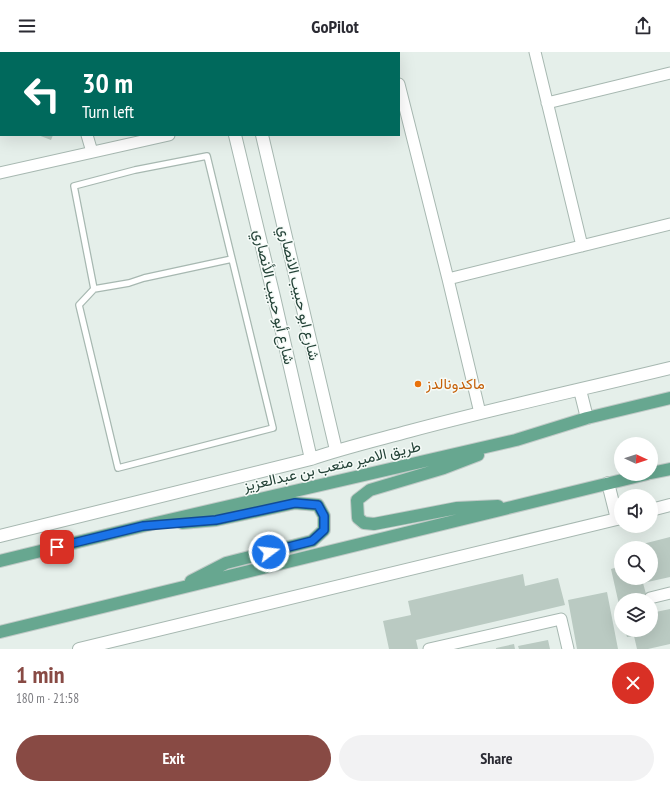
<!DOCTYPE html>
<html lang="en">
<head>
<meta charset="utf-8">
<style>
	:root { --surface:#fff; --page:#f2f2f3; --text:#2b2b33; --muted:#7c7c81; --accent:#884a44 }
	body { margin:0; font-family:"PT Sans Narrow",Vazirmatn,sans-serif; background:var(--page); color:var(--text); height:100vh; display:flex; flex-direction:column; font-size:15px; white-space:nowrap }
	* { box-sizing:border-box; margin:0 }
	p { font-size:13px; color:var(--muted) }
	.icon { flex:none; width:22px; height:22px; fill:none; stroke:currentColor; stroke-width:2; stroke-linecap:round; stroke-linejoin:round }
	.map { position:relative; height:597px; overflow:hidden }
	.panel { display:flex; flex-direction:column; background:var(--surface); flex:1 }
	.panel>* { flex:none }
	.top-card { position:absolute; left:0px; top:0px; width:400px; height:84px; box-shadow:0 4px 16px #0002; background:#00695c; color:#fff; overflow:hidden }
	.needle { width:26px; rotate:93deg }
	.controls { position:absolute; left:614px; top:385px; display:grid; gap:8px }
	.controls a { display:grid; place-items:center; width:44px; height:44px; border-radius:50%; background:var(--surface); box-shadow:0 4px 16px #0002; font-size:20px }
	.pin { position:absolute; display:grid; place-items:center; width:34px; height:34px; color:#fff; margin:-17px; border-radius:8px; box-shadow:0 2px 6px #0006 }
	.me { position:absolute; width:44px; margin:-22px; rotate:75deg; stroke-linejoin:round; filter:drop-shadow(0 0 3px #0008) }
	.turn { display:flex; align-items:center; gap:14px; height:84px; padding:0 16px; font-size:18px }
	.turn .icon { width:52px; height:52px; stroke-width:2.5 }
	.turn b { display:block; font-size:28px; line-height:34px }
	.round { display:grid; place-items:center; flex:none; width:42px; height:42px; border-radius:21px; background:var(--page) }
	.head { display:flex; align-items:center; justify-content:space-between; height:68px; padding:0 16px }
	h1 { font-size:24px; font-weight:700; line-height:30px; color:var(--accent) }
	.action { display:flex; gap:8px; margin-top:auto; padding:8px 16px }
	.action a { flex:1; height:46px; border-radius:24px; background:var(--accent); color:#fff; font-size:16px; font-weight:700; line-height:46px; text-align:center }
	.action a+a { background:var(--page); color:var(--text) }
	header { display:flex; justify-content:space-between; align-items:center; height:52px; padding:0 16px; background:var(--surface); font-size:18px; font-weight:700 }
	.map>svg:first-child { display:block }
	.building { fill:#bacac2 }
	.lines { fill:none; stroke-linecap:round; stroke-linejoin:round }
	.service-casing { stroke:#a7b8b1; stroke-width:8 }
	.minor-casing { stroke:#a7b8b1; stroke-width:13 }
	.tertiary-casing { stroke:#a7b8b1; stroke-width:14 }
	.primary-casing { stroke:#c1cac7; stroke-width:14 }
	.service { stroke:#fff; stroke-width:5.5 }
	.minor { stroke:#fff; stroke-width:11 }
	.tertiary { stroke:#fff; stroke-width:12 }
	.primary { stroke:#67a790; stroke-width:12 }
	.route-casing { stroke:#114b97; stroke-width:10 }
	.route { stroke:#1a73e8; stroke-width:7 }
	.food-dot { fill:#e8710a; stroke:#f6fbf8; stroke-width:1.5 }
	.labels { text-anchor:middle; stroke-width:3; stroke-linejoin:round; paint-order:stroke }
	.street-label { font-size:15px; fill:#234237; stroke:#f6fbf8 }
	.food-label { font-size:15px; fill:#c56008; stroke:#f6fbf8; text-anchor:start }
</style>
</head>
<body>
<header><svg class="icon" aria-label="menu" viewBox="0 0 24 24"><path d="M4 6h16M4 12h16M4 18h16"/></svg>GoPilot<svg class="icon" aria-label="share" viewBox="0 0 24 24"><path d="M12 15V3M7 8l5-5 5 5M5 13v7h14v-7"/></svg></header>
<div class="map">
<svg width="670" height="597" viewBox="0 0 670 597">
	<rect width="100%" height="100%" fill="#e5efea"/>
	<!-- building -->
	<path class="building" d="M 38,83 L 53,83 L 51,88 Z
		M 670,485 L 670,525 L 643,531 L 646,542 L 640,543 L 641,548 L 621,548 L 620,557 L 611,517 L 621,514 L 621,526 L 651,526 L 651,496 L 631,496 L 631,495 Z
		M 523,522 L 525,534 L 558,526 L 565,553 L 416,588 L 418,597 L 389,597 L 383,569 L 411,563 L 408,549 Z
		M 607,540 L 618,597 L 577,597 L 568,548 Z
		M 670,557 L 670,592 L 648,597 L 637,597 L 634,584 L 627,585 L 625,578 L 651,578 L 651,561 Z
		M 548,588 L 550,597 L 519,597 L 518,594 Z
		M 514,592 L 515,597 L 496,597 L 496,596 Z"/>
	<g class="lines">
		<!-- service casing -->
		<g class="service-casing">
			<path id="service" d="M 94,237 L 74,134 L 135,118 L 207,104 L 232,207 L 144,226 L 129,231 L 94,237 L 79,253 L 118,416 L 273,376 L 232,207"/>
		</g>
		<!-- minor casing -->
		<g class="minor-casing">
			<path id="minor" d="M 67,0 L 67,1
				M 391,0 L 391,1
				M 535,0 L 582,194
				M 399,32 L 448,227 L 480,361
				M 547,51 L 670,21
				M 87,83 L 92,100
				M 0,121 L 169,83
				M 448,227 L 670,172
				M 650,546 L 670,541
				M 429,597 L 561,567 L 568,597"/>
		</g>
		<!-- tertiary casing -->
		<g class="tertiary-casing">
			<path id="tertiary" d="M 215,0 L 215,1
				M 242,0 L 242,1
				M 235,83 L 274,245 L 311,407
				M 262,83 L 336,398
				M 580,338 L 587,366
				M 608,431 L 617,467
				M 651,458 L 670,453
				M 0,484 L 311,407 C 343,396 377,388 410,379 C 496,356 583,337 670,316
				M 79,597 L 621,466"/>
		</g>
		<!-- primary casing -->
		<g class="primary-casing">
			<path id="primary" d="M 478,403 L 444,416 L 370,438 L 357,448 L 358,466 L 364,471 L 374,472 L 457,456 L 498,454
				M 651,421 L 670,417
				M 182,471 L 216,468 L 295,451 L 318,453 L 324,464 L 324,478 L 312,489 L 226,511 L 191,529
				M 0,509 L 143,474 L 516,388 L 587,366 L 670,346
				M 0,580 L 647,422"/>
		</g>
		<!-- service -->
		<use href="#service" class="service"/>
		<!-- minor -->
		<use href="#minor" class="minor"/>
		<!-- tertiary -->
		<use href="#tertiary" class="tertiary"/>
		<!-- primary -->
		<use href="#primary" class="primary"/>
	</g>
	<g class="lines">
		<!-- route casing -->
		<g class="route-casing">
			<path id="route" d="M 57,495 L 143,474 L 216,468 L 295,451 L 318,453 L 324,464 L 324,478 L 312,489 L 269,500"/>
		</g>
		<!-- route -->
		<use href="#route" class="route"/>
	</g>
	<!-- markers -->
	<circle class="food-dot" cx="418" cy="332" r="4"/>
	<g class="labels">
		<!-- street labels -->
		<g class="street-label">
			<text transform="translate(299 241) rotate(77)" y="5">شارع ابو حبيب الانصاري</text>
			<text transform="translate(274 245) rotate(77)" y="5">شارع أبو حبيب الأنصاري</text>
			<text transform="translate(332 414) rotate(-13)" y="5">طريق الامير متعب بن عبدالعزيز</text>
		</g>
		<!-- food labels -->
		<g class="food-label">
			<text x="426" y="337">ماكدونالدز</text>
		</g>
	</g>
</svg>
<div class="controls">
<a><svg class="needle" viewBox="-14 -14 28 28"><path d="M0-13l5 13h-10z" fill="#e53935"/><path d="M0 13l5-13h-10z" fill="#7c7c81"/></svg></a>
<a><svg class="icon" aria-label="sound" viewBox="0 0 24 24"><path d="M4 9h4l5-4v14l-5-4H4zM17 9q2 3 0 6"/></svg></a>
<a><svg class="icon" aria-label="search" viewBox="0 0 24 24"><circle cx="10" cy="10" r="6"/><path d="M15 15l6 6"/></svg></a>
<a><svg class="icon" aria-label="layers" viewBox="0 0 24 24"><path d="M12 4l9 5-9 5-9-5zM3 14l9 5 9-5"/></svg></a>
</div>
<div class="pin" style="left:57px;top:495px;background:#d93025"><svg class="icon" aria-label="arrive" viewBox="0 0 24 24"><path d="M6 21V4h12l-3 4 3 4H6"/></svg></div>
<svg class="me" style="left:269px;top:500px" viewBox="-20 -20 40 40"><circle r="17" fill="#1a73e8" stroke="#fff" stroke-width="3"/><path d="M0-11L8 9 0 5-8 9z" fill="#fff"/></svg>
<div class="top-card">
<div class="turn"><svg class="icon" aria-label="left" viewBox="0 0 24 24"><path d="M17 20v-9H6M10 6l-5 5 5 5"/></svg><div><b>30 m</b>Turn left</div></div>
</div>
</div>
<section class="panel">
<div class="head"><div><h1>1 min</h1><p>180 m · 21:58</p></div><a class="round" style="background:#d93025;color:#fff"><svg class="icon" aria-label="close" viewBox="0 0 24 24"><path d="M6 6l12 12M18 6L6 18"/></svg></a></div>
<div class="action"><a>Exit</a><a>Share</a></div>
</section>
</body>
</html>
